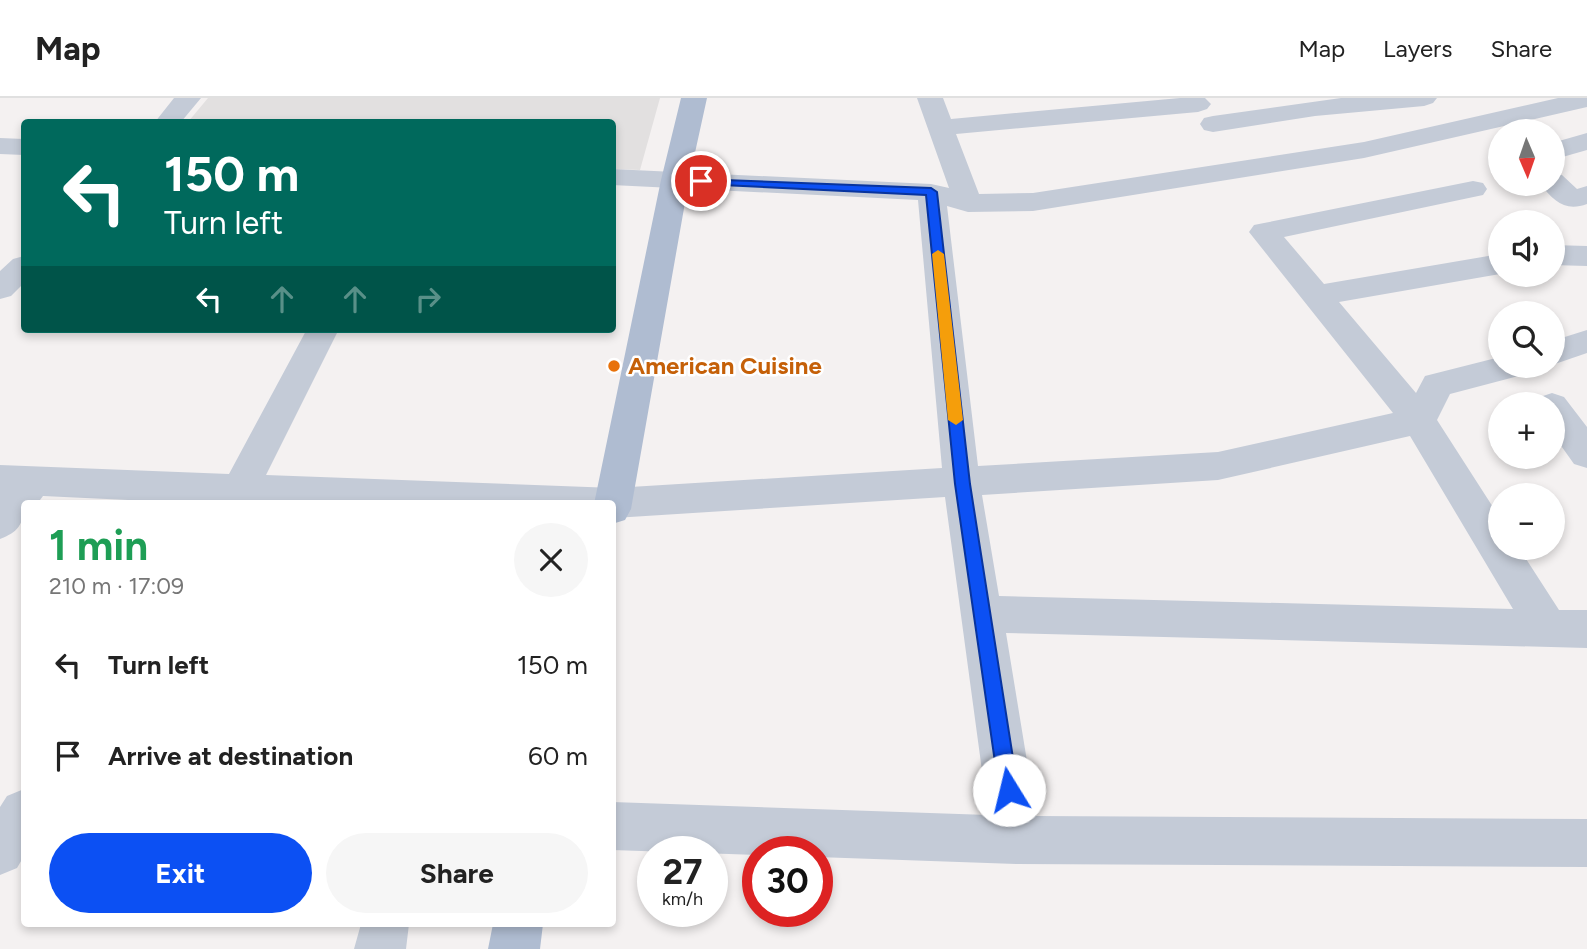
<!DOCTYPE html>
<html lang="en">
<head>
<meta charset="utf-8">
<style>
	:root { --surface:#fff; --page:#f6f6f6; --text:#222; --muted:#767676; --line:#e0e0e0; --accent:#0c50f3 }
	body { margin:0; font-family:Figtree,sans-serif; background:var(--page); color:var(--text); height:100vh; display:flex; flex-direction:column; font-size:26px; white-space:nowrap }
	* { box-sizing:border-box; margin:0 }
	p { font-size:23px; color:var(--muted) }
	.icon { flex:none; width:38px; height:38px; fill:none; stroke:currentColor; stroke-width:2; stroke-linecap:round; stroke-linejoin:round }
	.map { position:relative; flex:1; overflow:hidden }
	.details { position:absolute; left:21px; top:402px; width:595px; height:427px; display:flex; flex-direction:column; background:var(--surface); border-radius:7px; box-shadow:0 4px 10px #0003 }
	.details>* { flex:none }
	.hud { position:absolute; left:21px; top:21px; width:595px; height:214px; border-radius:7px; box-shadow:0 4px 10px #0003; background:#00695c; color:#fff; overflow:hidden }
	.needle { width:46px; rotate:178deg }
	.fabs { position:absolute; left:1488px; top:21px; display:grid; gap:14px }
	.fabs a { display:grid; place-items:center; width:77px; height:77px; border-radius:50%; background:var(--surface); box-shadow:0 4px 10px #0003; font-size:35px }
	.speed { position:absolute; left:637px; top:738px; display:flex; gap:14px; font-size:35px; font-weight:700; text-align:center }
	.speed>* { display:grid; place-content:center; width:91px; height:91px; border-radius:50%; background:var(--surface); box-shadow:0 4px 10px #0003; line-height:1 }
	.speed small { font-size:18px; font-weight:400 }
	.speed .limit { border:10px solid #d22; background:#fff; color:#111 }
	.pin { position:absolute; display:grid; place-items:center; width:60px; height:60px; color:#fff; margin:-30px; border:4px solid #fff; border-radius:50%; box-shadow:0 2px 7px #0007 }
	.me { position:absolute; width:77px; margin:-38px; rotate:351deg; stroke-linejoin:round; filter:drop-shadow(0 0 5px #0008) }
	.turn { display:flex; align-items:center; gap:24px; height:147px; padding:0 28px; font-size:32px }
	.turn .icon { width:91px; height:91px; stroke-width:2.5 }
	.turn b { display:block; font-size:49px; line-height:60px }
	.lanes { display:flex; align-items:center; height:66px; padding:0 28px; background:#0003; justify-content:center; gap:35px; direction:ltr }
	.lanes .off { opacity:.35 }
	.round { display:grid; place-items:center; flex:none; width:74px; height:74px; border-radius:37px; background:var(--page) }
	.head { display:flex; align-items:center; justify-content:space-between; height:119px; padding:0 28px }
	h1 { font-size:42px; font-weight:700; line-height:52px; color:#1e9e55 }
	.action { display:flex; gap:14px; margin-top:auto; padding:14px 28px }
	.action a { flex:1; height:80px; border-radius:42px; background:var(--accent); color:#fff; font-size:28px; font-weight:700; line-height:80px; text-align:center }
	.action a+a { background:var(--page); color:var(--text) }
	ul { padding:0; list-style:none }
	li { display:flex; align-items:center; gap:21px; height:91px; padding:0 28px }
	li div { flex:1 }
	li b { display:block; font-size:26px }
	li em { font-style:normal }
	header { display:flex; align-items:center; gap:42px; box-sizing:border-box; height:98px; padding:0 35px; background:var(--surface); border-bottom:2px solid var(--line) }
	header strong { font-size:33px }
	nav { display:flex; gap:38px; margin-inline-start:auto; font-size:24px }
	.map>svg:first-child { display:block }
	.education { fill:#e2e0e0 }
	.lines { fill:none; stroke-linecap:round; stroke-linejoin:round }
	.minor { fill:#c4cbd7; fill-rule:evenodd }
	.major { fill:#afbcd1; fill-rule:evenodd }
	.route { fill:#0c50f3; stroke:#08349e; stroke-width:2 }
	.slow { fill:#f59e0b }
	.food-dot { fill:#e8710a; stroke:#fff; stroke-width:2.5 }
	.labels { text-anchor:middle; stroke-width:5; stroke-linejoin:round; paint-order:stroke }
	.food-label { font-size:24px; font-weight:bold; fill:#c56008; stroke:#fff; text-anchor:start }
</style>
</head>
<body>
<header>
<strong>Map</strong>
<nav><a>Map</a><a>Layers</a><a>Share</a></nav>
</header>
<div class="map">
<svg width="1587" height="851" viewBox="0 0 1587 851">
	<rect width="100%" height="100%" fill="#f4f1f1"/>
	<!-- education -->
	<path class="education" d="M 208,0 L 660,0 L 640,72 L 613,71 L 612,24 L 188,24 Z"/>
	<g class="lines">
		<!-- minor -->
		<path class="minor" d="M 174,0 L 201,0 L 181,24 L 155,24 Z
			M 917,0 L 943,0 L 951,21 L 1180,0 L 1205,0 L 1211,6 L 1207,11 L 1198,14 L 956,36 L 979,96 L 1033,95 L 1364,44 L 1558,0 L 1587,0 L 1587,9 L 1364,60 L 1033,113 L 968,114 L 947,108 L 978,368 L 1218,354 L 1393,315 L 1249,134 L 1254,127 L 1264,125 L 1473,83 L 1483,85 L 1487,91 L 1483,97 L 1284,139 L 1324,186 L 1500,156 L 1500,176 L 1339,204 L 1416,295 L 1425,278 L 1500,259 L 1500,268 L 1531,268 L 1526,276 L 1450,296 L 1437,322 L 1500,420 L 1500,450 L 1519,450 L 1559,512 L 1587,512 L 1587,550 L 1006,535 L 1036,718 L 1587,721 L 1587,769 L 1016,766 L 817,759 L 817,754 L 758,754 L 758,757 L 612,752 L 612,704 L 988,717 L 945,399 L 614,420 L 612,406 L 213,406 L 43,398 L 37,406 L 24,406 C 24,425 19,434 0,441 L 0,367 L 229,376 L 307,231 L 339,231 L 266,377 L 614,390 L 942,370 L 918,102 L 612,87 L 612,71 L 931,86 L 949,90 ZM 1410,338 L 1513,511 L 999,498 L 982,397 L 1218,382 Z
			M 1341,0 L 1437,0 L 1433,5 L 1424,8 L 1315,18 L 1213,34 L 1204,32 L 1200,26 L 1204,20 L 1213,18 Z
			M 1587,35 L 1587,52 L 1552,62 L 1552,45 Z
			M 0,40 L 24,41 L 24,57 L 0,56 Z
			M 1552,75 L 1562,77 L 1577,91 L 1587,88 L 1587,106 C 1565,114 1554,103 1540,86 L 1552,86 Z
			M 1552,147 L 1587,148 L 1587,168 L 1552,167 Z
			M 24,158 L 24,185 L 11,198 L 0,201 L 0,173 L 13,161 Z
			M 1587,232 L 1587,255 L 1552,267 L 1552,243 Z
			M 1552,295 L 1564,299 L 1587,329 L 1587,370 L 1574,366 L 1552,335 L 1552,306 L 1536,306 L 1540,299 Z
			M 24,691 L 24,758 L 17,770 L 0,777 L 0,709 L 7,698 Z
			M 361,826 L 409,826 L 406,851 L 354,851 Z"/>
		<!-- major -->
		<path class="major" d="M 681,0 L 707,0 L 689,82 L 631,411 L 625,422 L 612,426 L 612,406 L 594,406 L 661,82 Z
			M 493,826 L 543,826 L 540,851 L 488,851 Z"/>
	</g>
	<!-- route -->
	<path class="route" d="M 697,81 L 931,90 L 937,94 L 970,386 L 1018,692 L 1016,698 L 1009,701 L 1002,698 L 999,692 L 955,386 L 926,97 L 701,86 L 695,83 Z"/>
	<!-- slow -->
	<path class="slow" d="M 938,152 L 944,156 L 963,322 L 956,327 L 948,322 L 932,156 Z"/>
	<!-- markers -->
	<circle class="food-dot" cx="614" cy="268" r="7"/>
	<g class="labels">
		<!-- food labels -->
		<g class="food-label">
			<text x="628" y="276">American Cuisine</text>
		</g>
	</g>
</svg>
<div class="fabs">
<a><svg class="needle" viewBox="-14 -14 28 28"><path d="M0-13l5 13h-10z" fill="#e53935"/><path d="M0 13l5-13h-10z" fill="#767676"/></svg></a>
<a><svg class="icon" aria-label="sound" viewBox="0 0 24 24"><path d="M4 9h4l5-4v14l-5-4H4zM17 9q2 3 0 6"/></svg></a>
<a><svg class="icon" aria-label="search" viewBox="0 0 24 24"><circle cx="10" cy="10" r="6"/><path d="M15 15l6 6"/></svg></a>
<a>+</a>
<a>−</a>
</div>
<div class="speed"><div>27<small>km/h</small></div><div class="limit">30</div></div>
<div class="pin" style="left:701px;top:83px;background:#d93025"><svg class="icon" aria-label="arrive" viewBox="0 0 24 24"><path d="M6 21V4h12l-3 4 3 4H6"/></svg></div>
<svg class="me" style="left:1009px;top:692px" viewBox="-20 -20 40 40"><circle r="19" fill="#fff"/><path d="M0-13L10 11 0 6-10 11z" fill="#0c50f3"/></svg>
<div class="hud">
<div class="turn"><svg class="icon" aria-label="left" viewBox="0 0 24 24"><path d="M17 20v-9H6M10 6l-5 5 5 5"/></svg><div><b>150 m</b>Turn left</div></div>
<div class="lanes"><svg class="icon" aria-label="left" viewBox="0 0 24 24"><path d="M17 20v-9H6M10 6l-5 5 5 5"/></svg><svg class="icon off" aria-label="ahead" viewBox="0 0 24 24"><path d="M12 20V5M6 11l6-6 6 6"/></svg><svg class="icon off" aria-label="ahead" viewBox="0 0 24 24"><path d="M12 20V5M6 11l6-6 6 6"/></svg><svg class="icon off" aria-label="right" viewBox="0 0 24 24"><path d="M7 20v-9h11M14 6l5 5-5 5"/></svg></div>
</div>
<section class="details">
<div class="head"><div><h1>1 min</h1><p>210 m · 17:09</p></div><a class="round"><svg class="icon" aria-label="close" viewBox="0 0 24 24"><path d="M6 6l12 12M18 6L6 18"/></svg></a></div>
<ul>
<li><svg class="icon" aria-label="left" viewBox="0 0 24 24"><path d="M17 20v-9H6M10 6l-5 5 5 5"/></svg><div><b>Turn left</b></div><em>150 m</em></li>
<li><svg class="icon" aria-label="arrive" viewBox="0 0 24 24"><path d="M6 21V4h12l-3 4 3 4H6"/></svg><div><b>Arrive at destination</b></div><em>60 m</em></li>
</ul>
<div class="action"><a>Exit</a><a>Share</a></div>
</section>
</div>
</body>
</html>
